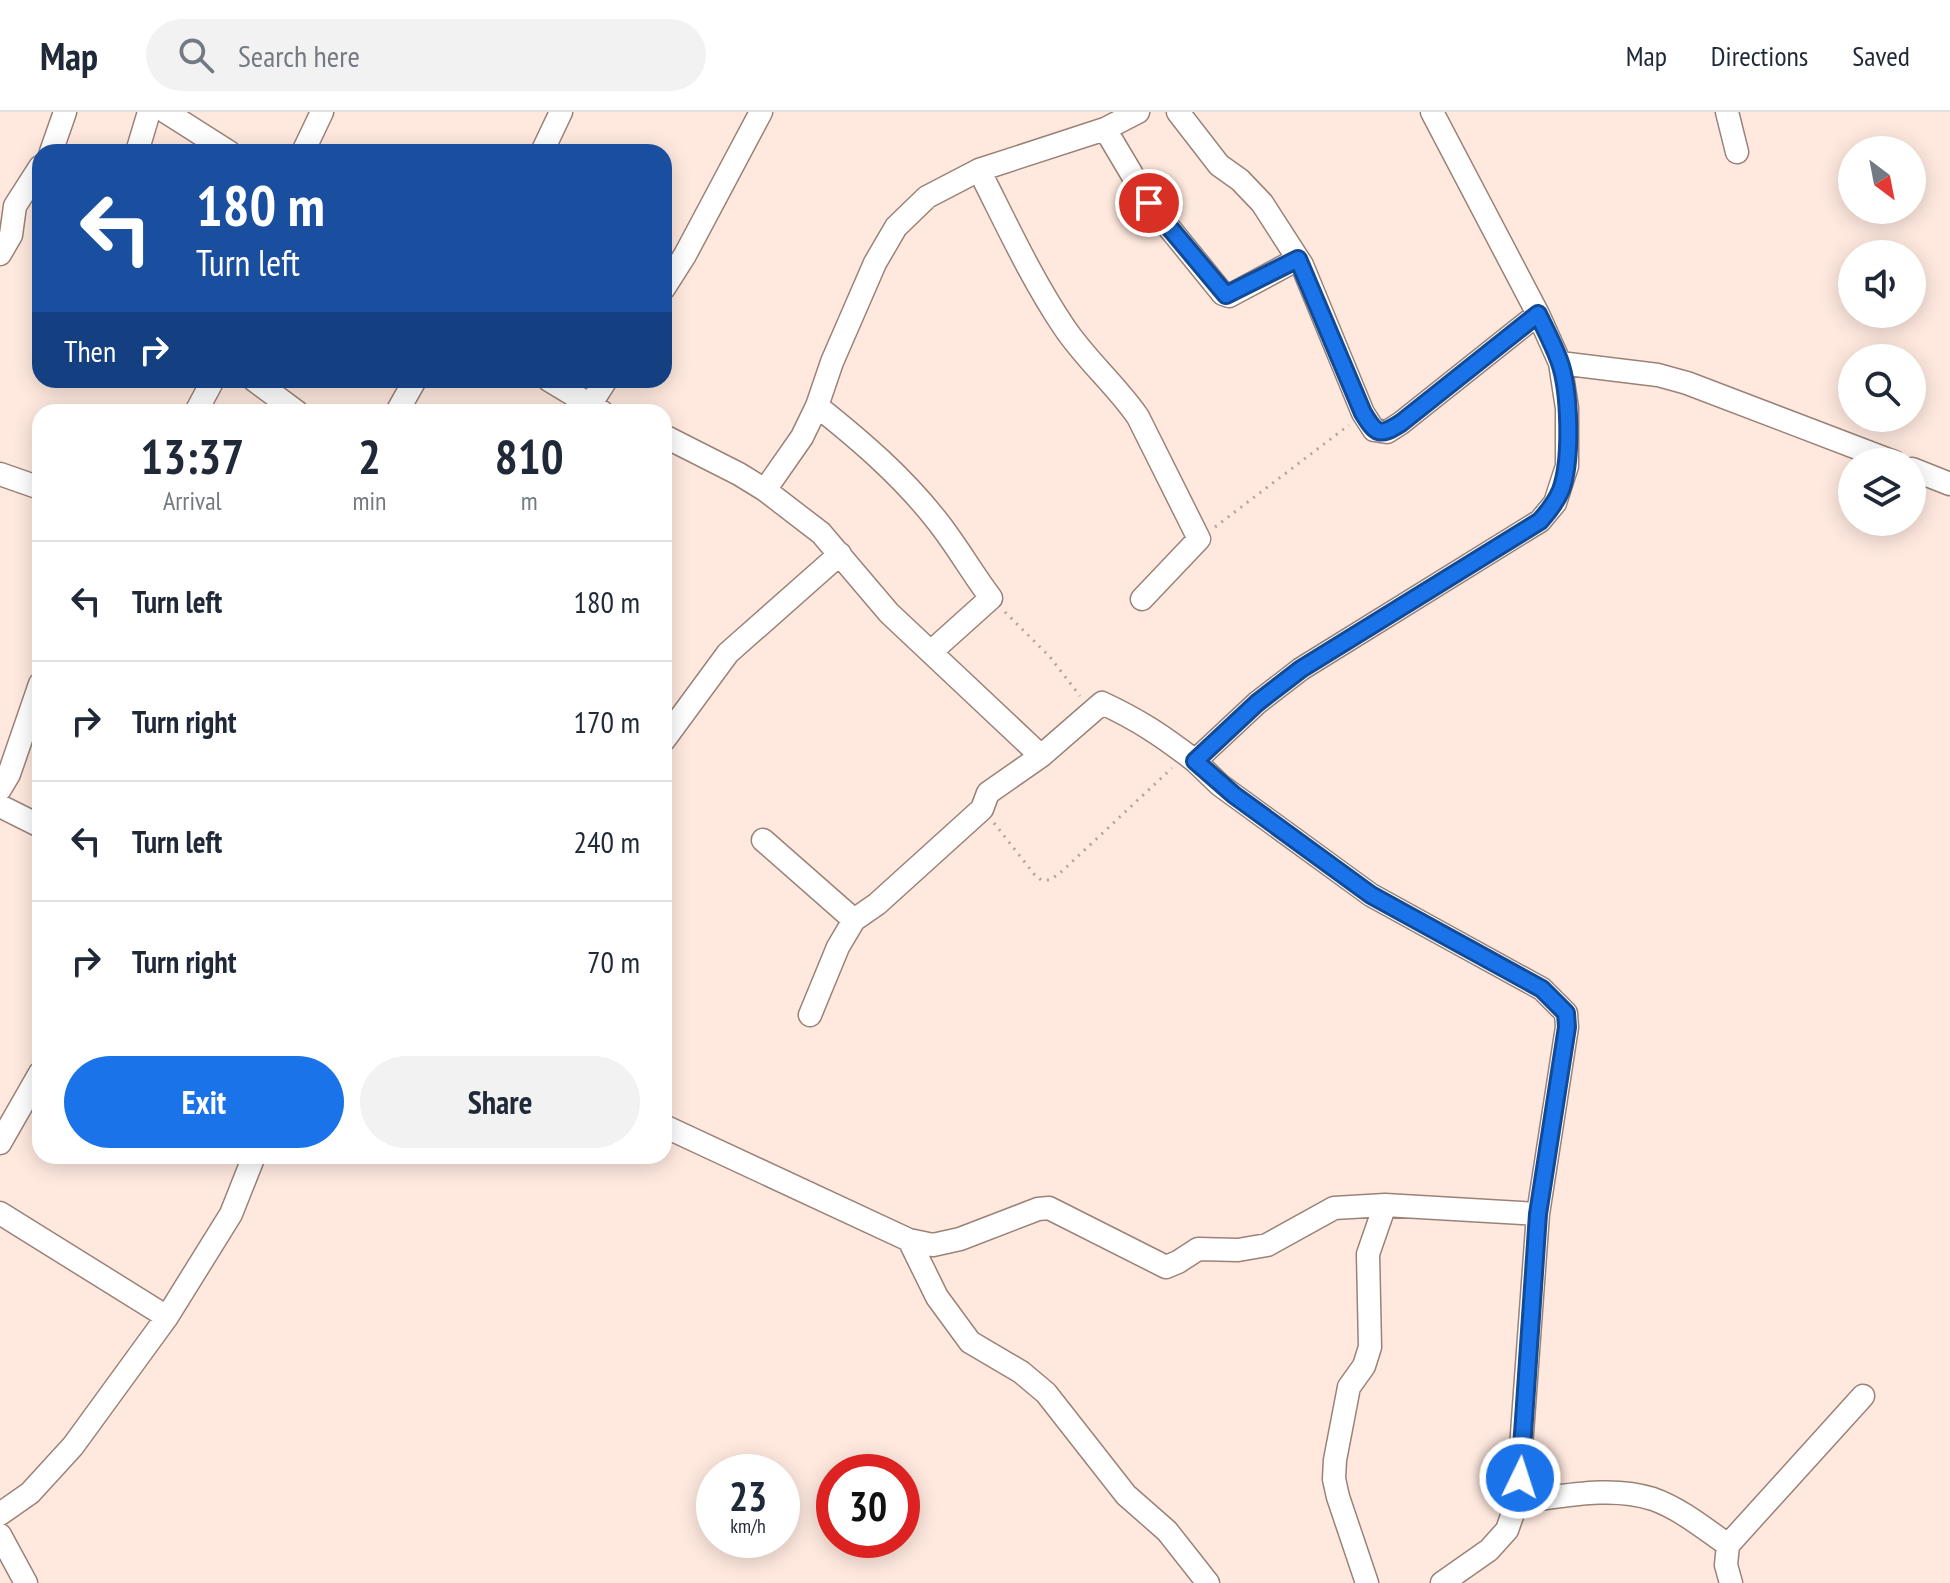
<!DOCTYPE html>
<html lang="en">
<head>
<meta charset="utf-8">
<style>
	:root { --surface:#fff; --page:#f2f2f3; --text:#1f2937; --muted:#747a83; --line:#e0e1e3; --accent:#1a73e8 }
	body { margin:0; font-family:"PT Sans Narrow",sans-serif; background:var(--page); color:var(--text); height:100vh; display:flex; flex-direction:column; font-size:30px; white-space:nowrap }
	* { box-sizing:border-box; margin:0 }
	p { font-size:26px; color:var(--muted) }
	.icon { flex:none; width:44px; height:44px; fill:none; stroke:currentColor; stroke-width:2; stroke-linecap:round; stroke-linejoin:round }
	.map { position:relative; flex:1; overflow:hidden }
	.drawer { position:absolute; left:32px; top:292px; width:640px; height:760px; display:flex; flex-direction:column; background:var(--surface); border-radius:24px; box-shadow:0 4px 20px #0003 }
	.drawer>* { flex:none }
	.banner { position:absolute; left:32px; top:32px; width:640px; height:244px; border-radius:24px; box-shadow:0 4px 20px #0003; background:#1a4fa0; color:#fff; overflow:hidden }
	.needle { width:52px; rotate:148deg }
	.buttons { position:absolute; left:1838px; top:24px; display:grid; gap:16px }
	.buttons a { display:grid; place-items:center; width:88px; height:88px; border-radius:50%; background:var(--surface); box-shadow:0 4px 20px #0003; font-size:40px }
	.speed { position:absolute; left:696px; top:1342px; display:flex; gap:16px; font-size:40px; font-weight:700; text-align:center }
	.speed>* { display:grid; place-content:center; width:104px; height:104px; border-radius:50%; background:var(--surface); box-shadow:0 4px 20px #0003; line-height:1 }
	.speed small { font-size:20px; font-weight:400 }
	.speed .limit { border:12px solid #d22; background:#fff; color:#111 }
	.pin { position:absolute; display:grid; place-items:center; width:68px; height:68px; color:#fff; margin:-34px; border:4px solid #fff; border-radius:50%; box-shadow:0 2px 8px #0007 }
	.me { position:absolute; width:88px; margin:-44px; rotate:4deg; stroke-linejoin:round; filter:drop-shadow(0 0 6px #0008) }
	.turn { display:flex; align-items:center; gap:28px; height:168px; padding:0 32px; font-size:36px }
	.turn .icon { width:104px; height:104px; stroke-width:2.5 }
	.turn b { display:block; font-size:56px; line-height:68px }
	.then { display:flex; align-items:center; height:76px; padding:0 32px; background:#0003; gap:16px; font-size:30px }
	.eta { display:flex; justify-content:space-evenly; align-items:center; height:136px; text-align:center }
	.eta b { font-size:48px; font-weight:700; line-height:56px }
	.action { display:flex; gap:16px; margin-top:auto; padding:16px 32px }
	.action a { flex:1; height:92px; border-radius:48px; background:var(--accent); color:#fff; font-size:32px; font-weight:700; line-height:92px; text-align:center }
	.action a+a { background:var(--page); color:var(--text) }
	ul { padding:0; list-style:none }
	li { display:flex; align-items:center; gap:24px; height:120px; padding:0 32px; border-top:2px solid var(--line) }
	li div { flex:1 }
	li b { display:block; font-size:30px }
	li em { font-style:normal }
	header { display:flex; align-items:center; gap:48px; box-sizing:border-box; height:112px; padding:0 40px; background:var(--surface); border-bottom:2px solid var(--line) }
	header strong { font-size:38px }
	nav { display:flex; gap:44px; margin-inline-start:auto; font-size:28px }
	.search { width:560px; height:72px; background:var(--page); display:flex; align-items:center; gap:20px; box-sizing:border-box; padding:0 28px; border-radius:44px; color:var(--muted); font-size:30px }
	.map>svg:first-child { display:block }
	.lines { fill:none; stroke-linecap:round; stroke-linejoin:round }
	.minor-casing { stroke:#9b8277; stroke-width:25 }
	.path { stroke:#b5a39c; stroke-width:3; stroke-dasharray:2 6; stroke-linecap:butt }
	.minor { stroke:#fff; stroke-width:22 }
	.route-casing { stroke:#114b97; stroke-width:20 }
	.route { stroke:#1a73e8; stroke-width:14 }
</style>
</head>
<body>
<header>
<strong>Map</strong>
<div class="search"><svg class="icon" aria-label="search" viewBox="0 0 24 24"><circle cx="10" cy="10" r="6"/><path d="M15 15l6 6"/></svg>Search here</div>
<nav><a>Map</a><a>Directions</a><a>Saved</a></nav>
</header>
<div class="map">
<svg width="1950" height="1471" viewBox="0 0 1950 1471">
	<rect width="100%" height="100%" fill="#ffe9df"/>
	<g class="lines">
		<!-- minor casing -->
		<g class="minor-casing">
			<path id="minor" d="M 166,0 L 229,40
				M 1178,0 L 1219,53 L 1240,68 L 1262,91 L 1302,153 L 1363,301 L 1374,318 L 1387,320 L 1401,311 L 1538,202
				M 1432,0 L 1538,202 L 1560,251 L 1567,296 L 1567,354 L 1555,391 L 1540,409 L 1301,557 L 1257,591 L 1195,649 L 1220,673 L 1371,783 L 1542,877 L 1566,901 L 1567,915 L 1538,1102 L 1517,1390 L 1507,1418 L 1489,1438 L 1442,1471
				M 1727,0 L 1737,40
				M 1105,17 L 1149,91 L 1223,182 L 1229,184 L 1298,147
				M 51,40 L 65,0
				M 137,40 L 149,0
				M 303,40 L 322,0
				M 542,40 L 561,0
				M 979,58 C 1006,111 1031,166 1064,215 C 1086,248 1116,273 1138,305 L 1199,427 L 1142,487
				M 0,142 L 11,123 L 15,94 L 40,55
				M 664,176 L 685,143 L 761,0
				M 1560,251 L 1658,263 L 1687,271 L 1894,350
				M 254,268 L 297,300
				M 549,268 L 602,300
				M 590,293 L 606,268
				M 817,294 C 861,329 903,365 938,410 C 957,434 972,461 991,486 L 932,539
				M 196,300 L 213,268
				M 397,300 L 415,268
				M 664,324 L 739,362 L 765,378 L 821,421 L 889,501 L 1041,644
				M 1912,357 L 1950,372
				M 0,362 L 40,376
				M 765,378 L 802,325 L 817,294 L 832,250 L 875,151 L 896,115 L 927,85 L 979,58 L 1105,17 L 1138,0
				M 664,628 L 728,541 L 840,442
				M 0,677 L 9,662 L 40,572
				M 0,694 L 40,714
				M 763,728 L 854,808
				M 810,903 L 838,835 L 854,808 L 877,792 L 982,697 L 988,681 L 1041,644 L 1102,591 C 1139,608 1164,625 1195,649
				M 664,1014 L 909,1128 L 937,1185 L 970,1230 L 1021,1260 L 1046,1281 L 1126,1383 L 1167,1419 L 1208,1471
				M 0,1031 L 40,961
				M 0,1101 L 167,1205
				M 909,1128 L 933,1133 L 960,1127 L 1038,1097 L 1049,1096 L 1166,1155 L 1178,1150 L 1198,1137 L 1238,1138 L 1267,1133 L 1334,1096 L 1385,1093 L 1538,1102
				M 1517,1390 C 1561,1385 1610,1373 1653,1387 C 1681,1397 1705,1417 1728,1433
				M 0,1402 L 30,1381 L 73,1334 L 167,1205 L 231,1102 L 254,1044
				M 0,1423 L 26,1471
				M 1367,1471 L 1338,1385 L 1334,1367 L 1335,1348 L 1349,1275 L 1364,1254 L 1370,1235 L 1368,1142 L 1385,1093
				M 1731,1471 L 1726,1453 L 1728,1433 L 1863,1284"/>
		</g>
		<!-- path -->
		<path class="path" d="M 1215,415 L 1349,313
			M 1005,500 L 1050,545 L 1080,584
			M 994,711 L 1034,762 L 1041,768 L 1049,768 L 1059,762 L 1172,656"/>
		<!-- minor -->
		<use href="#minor" class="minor"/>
	</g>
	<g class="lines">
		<!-- route casing -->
		<g class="route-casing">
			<path id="route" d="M 1149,91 L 1226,183 L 1298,147 L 1363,301 C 1376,322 1379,325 1401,311 L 1538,202 C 1545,217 1553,232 1559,248 C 1570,277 1572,348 1561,378 C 1556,390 1549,399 1540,409 L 1301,557 L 1257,591 L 1195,649 L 1234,683 L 1371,783 L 1542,877 L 1566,901 L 1567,915 L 1538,1102 L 1520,1366"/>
		</g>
		<!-- route -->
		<use href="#route" class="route"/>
	</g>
</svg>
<div class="buttons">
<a><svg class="needle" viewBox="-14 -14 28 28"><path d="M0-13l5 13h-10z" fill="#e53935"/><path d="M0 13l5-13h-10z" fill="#747a83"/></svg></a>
<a><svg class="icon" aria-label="sound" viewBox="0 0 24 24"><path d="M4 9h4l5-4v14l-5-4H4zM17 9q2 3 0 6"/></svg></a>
<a><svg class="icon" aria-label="search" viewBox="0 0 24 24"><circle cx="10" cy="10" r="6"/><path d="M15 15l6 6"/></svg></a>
<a><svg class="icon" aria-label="layers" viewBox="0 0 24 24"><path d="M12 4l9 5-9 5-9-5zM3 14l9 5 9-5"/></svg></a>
</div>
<div class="speed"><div>23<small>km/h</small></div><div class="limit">30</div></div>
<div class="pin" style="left:1149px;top:91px;background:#d93025"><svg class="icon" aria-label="arrive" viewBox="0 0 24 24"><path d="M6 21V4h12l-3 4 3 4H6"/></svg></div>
<svg class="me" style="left:1520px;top:1366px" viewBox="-20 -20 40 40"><circle r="17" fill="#1a73e8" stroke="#fff" stroke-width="3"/><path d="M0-11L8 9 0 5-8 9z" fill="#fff"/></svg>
<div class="banner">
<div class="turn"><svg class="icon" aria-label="left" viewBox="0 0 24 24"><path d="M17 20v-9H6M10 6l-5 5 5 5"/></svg><div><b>180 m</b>Turn left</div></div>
<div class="then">Then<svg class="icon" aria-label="right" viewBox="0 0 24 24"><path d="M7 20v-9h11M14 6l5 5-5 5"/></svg></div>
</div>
<section class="drawer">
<div class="eta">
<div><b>13:37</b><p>Arrival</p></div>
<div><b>2</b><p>min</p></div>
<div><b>810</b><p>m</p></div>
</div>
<ul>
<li><svg class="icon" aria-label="left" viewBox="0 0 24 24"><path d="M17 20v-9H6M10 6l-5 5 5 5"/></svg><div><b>Turn left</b></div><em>180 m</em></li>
<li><svg class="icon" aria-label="right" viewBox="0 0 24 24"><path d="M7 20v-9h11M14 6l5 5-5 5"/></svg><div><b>Turn right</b></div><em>170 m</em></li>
<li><svg class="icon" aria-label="left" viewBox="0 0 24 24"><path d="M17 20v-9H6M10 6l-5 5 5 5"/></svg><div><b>Turn left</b></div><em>240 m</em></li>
<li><svg class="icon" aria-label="right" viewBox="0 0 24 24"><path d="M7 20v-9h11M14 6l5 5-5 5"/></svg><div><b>Turn right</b></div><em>70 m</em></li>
</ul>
<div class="action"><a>Exit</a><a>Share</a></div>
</section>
</div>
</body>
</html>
